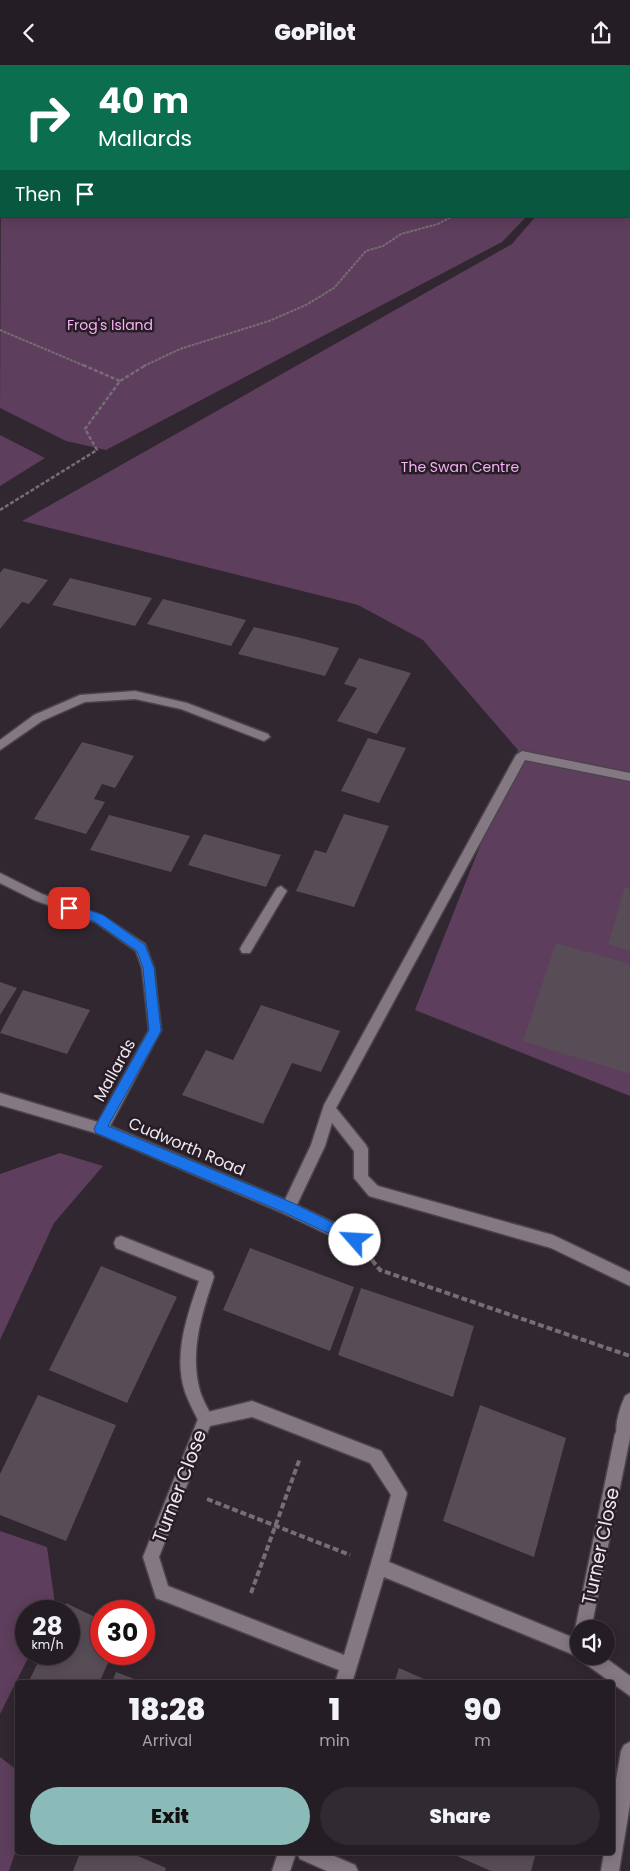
<!DOCTYPE html>
<html lang="en">
<head>
<meta charset="utf-8">
<style>
	:root { --surface:#251d24; --page:#312a31; --text:#f1f3f6; --muted:#a3a2a6; --line:#423b41; --accent:#8bbbb9 }
	body { margin:0; font-family:Poppins,sans-serif; background:var(--page); color:var(--text); height:100vh; display:flex; flex-direction:column; font-size:19px; white-space:nowrap }
	* { box-sizing:border-box; margin:0 }
	p { font-size:16px; color:var(--muted) }
	.icon { flex:none; width:28px; height:28px; fill:none; stroke:currentColor; stroke-width:2; stroke-linecap:round; stroke-linejoin:round }
	.map { position:relative; flex:1; overflow:hidden }
	.sheet { position:absolute; left:15px; top:1615px; width:600px; height:175px; display:flex; flex-direction:column; background:var(--surface); border-radius:5px; box-shadow:0 2px 12px #0003,0 0 0 1px var(--line) }
	.sheet>* { flex:none }
	.guide { position:absolute; left:0px; top:0px; width:630px; height:152px; box-shadow:0 2px 12px #0003,0 0 0 1px var(--line); background:#0b6e4f; color:#fff; overflow:hidden }
	.fabs { position:absolute; left:570px; top:1555px; display:grid; gap:10px }
	.fabs a { display:grid; place-items:center; width:45px; height:45px; border-radius:50%; background:var(--surface); box-shadow:0 2px 12px #0003,0 0 0 1px var(--line); font-size:25px }
	.speed { position:absolute; left:15px; top:1535px; display:flex; gap:10px; font-size:25px; font-weight:700; text-align:center }
	.speed>* { display:grid; place-content:center; width:65px; height:65px; border-radius:50%; background:var(--surface); box-shadow:0 2px 12px #0003,0 0 0 1px var(--line); line-height:1 }
	.speed small { font-size:12px; font-weight:400 }
	.speed .limit { border:8px solid #d22; background:#fff; color:#111 }
	.pin { position:absolute; display:grid; place-items:center; width:42px; height:42px; color:#fff; margin:-21px; border-radius:10px; box-shadow:0 2px 8px #0006 }
	.me { position:absolute; width:55px; margin:-28px; rotate:296deg; stroke-linejoin:round; filter:drop-shadow(0 0 4px #0008) }
	.turn { display:flex; align-items:center; gap:18px; height:105px; padding:0 15px; font-size:22px }
	.turn .icon { width:65px; height:65px; stroke-width:2.5 }
	.turn b { display:block; font-size:35px; line-height:42px }
	.then { display:flex; align-items:center; height:48px; padding:0 15px; background:#0003; gap:10px; font-size:19px }
	.eta { display:flex; justify-content:space-evenly; align-items:center; height:85px; text-align:center }
	.eta b { font-size:30px; font-weight:800; line-height:35px }
	.primary-button { display:flex; gap:10px; margin-top:auto; padding:10px 15px }
	.primary-button a { flex:1; height:58px; border-radius:30px; background:var(--accent); color:#111; font-size:20px; font-weight:800; line-height:58px; text-align:center }
	.primary-button a+a { background:var(--page); color:var(--text) }
	header { display:flex; justify-content:space-between; align-items:center; height:65px; padding:0 15px; background:var(--surface); font-size:22px; font-weight:800 }
	.map>svg:first-child { display:block }
	.green { fill:#5d3e5c }
	.building { fill:#584d57 }
	.lines { fill:none; stroke-linecap:round; stroke-linejoin:round }
	.service-casing { stroke:#4b444b; stroke-width:3 }
	.minor-casing { stroke:#4b444b; stroke-width:3 }
	.path-far2 { stroke:#766d75; stroke-width:2; stroke-dasharray:3 1; stroke-linecap:butt }
	.path-far1 { stroke:#766d75; stroke-width:2.5; stroke-dasharray:4 2; stroke-linecap:butt }
	.path { stroke:#766d75; stroke-width:4; stroke-dasharray:6 3; stroke-linecap:butt }
	.service { fill:#847883; fill-rule:evenodd }
	.minor { fill:#847883; fill-rule:evenodd }
	.route { fill:#1a73e8; stroke:#114b97 }
	.labels { text-anchor:middle; stroke-width:5; stroke-linejoin:round; paint-order:stroke }
	.far-park-label { font-size:14px; fill:#f7b1f4; stroke:#271d26 }
	.street-label { font-size:16px; fill:#eee7ed; stroke:#271d26 }
	.near-street-label { font-size:19px; fill:#eee7ed; stroke:#271d26 }
</style>
</head>
<body>
<header><svg class="icon" aria-label="back" viewBox="0 0 24 24"><path d="M15 5l-7 7 7 7"/></svg>GoPilot<svg class="icon" aria-label="share" viewBox="0 0 24 24"><path d="M12 15V3M7 8l5-5 5 5M5 13v7h14v-7"/></svg></header>
<div class="map">
<svg width="630" height="1806" viewBox="0 0 630 1806">
	<rect width="100%" height="100%" fill="#312730"/>
	<!-- green -->
	<path class="green" d="M 212,0 L 630,0 L 630,38 L 629,39 L 629,1 L 209,1 Z
		M 630,46 L 630,1031 L 415,945 L 518,685 L 423,575 L 358,540 L 22,456 L 512,179 L 536,151 L 629,151 Z
		M 1,108 L 1,151 L 527,151 L 502,177 L 106,385 L 66,376 L 0,343 Z
		M 0,370 L 45,393 L 0,421 Z
		M 60,1088 L 103,1101 L 54,1158 L 0,1275 L 0,1109 Z
		M 0,1466 L 47,1482 L 55,1539 L 51,1546 L 26,1546 L 26,1589 L 30,1589 L 0,1649 Z
		M 0,1692 L 17,1705 L 17,1782 L 9,1806 L 0,1806 Z"/>
	<!-- building -->
	<path class="building" d="M 4,503 L 48,515 L 29,539 L 22,537 L 0,564 L 0,508 Z
		M 70,513 L 115,524 L 152,533 L 135,561 L 52,540 Z
		M 163,534 L 207,545 L 246,555 L 231,581 L 147,559 Z
		M 254,562 L 301,573 L 339,583 L 325,611 L 238,589 Z
		M 359,593 L 411,608 L 377,669 L 337,656 L 357,623 L 344,619 Z
		M 368,673 L 406,683 L 379,738 L 341,726 Z
		M 82,677 L 134,691 L 115,723 L 102,719 L 94,734 L 105,737 L 86,769 L 34,754 Z
		M 344,749 L 389,761 L 354,842 L 296,826 L 315,785 L 326,788 Z
		M 109,750 L 190,771 L 171,807 L 90,785 Z
		M 204,769 L 281,790 L 266,822 L 188,800 Z
		M 625,822 L 630,824 L 630,886 L 608,879 Z
		M 556,878 L 630,899 L 630,1009 L 523,976 Z
		M 0,917 L 17,923 L 0,950 Z
		M 23,925 L 90,945 L 67,989 L 0,968 Z
		M 261,940 L 340,966 L 321,1007 L 292,998 L 263,1059 L 182,1030 L 206,985 L 233,995 Z
		M 250,1183 L 354,1222 L 330,1286 L 223,1245 Z
		M 101,1201 L 177,1232 L 127,1338 L 49,1305 Z
		M 361,1223 L 474,1261 L 453,1332 L 338,1290 Z
		M 38,1330 L 116,1360 L 66,1476 L 0,1450 L 0,1409 Z
		M 480,1340 L 566,1373 L 534,1492 L 443,1456 Z
		M 66,1538 L 101,1555 L 101,1589 L 112,1589 L 99,1618 L 28,1618 L 42,1589 L 69,1589 L 69,1546 L 62,1546 Z
		M 399,1603 L 433,1618 L 394,1618 Z
		M 116,1607 L 142,1617 L 142,1618 L 112,1618 Z
		M 80,1788 L 131,1788 L 166,1803 L 165,1806 L 73,1806 Z
		M 450,1788 L 536,1788 L 531,1806 L 491,1806 Z"/>
	<g class="lines">
		<!-- service casing -->
		<g class="service-casing">
			<path id="service" d="M 522,686 L 630,708 L 630,716 L 525,695 L 336,1043 L 366,1080 L 368,1084 L 368,1111 L 378,1121 L 553,1170 L 630,1207 L 630,1221 L 551,1183 L 369,1131 L 354,1113 L 354,1086 L 332,1058 L 325,1081 L 293,1148 L 288,1150 L 283,1148 L 281,1143 L 311,1080 L 324,1040 L 516,690 Z
				M 281,821 L 287,826 L 285,829 L 250,888 L 242,888 L 240,884 L 242,880 L 277,823 Z
				M 121,1171 L 212,1207 L 214,1212 C 202,1248 189,1287 200,1326 C 203,1336 209,1345 213,1354 L 210,1359 L 205,1362 L 200,1359 C 195,1349 189,1338 185,1327 C 173,1290 187,1251 199,1216 L 116,1183 L 114,1178 L 116,1173 Z
				M 630,1328 L 630,1371 L 628,1374 L 623,1377 L 618,1374 C 613,1363 620,1342 625,1331 Z
				M 630,1677 L 630,1739 L 619,1806 L 601,1806 L 604,1788 L 612,1788 L 612,1738 L 621,1686 L 624,1680 Z"/>
		</g>
		<!-- minor casing -->
		<g class="minor-casing">
			<path id="minor" d="M 135,626 L 187,638 L 268,669 L 270,672 L 264,676 L 181,644 L 135,634 L 85,637 L 42,656 L 0,685 L 0,675 L 34,650 L 80,630 Z
				M 0,808 L 42,829 L 103,851 L 145,879 L 154,903 L 161,965 L 110,1061 L 293,1138 L 360,1170 L 362,1175 L 360,1180 L 355,1182 L 350,1180 L 283,1148 L 99,1069 L 0,1040 L 0,1028 L 98,1057 L 149,965 L 142,903 L 136,886 L 95,857 L 34,835 L 0,818 Z
				M 252,1336 L 381,1386 L 407,1428 L 389,1497 L 579,1575 L 579,1591 L 603,1591 L 630,1611 L 630,1631 L 583,1597 L 581,1592 L 579,1592 L 384,1512 L 352,1618 L 335,1618 L 339,1605 L 156,1533 L 143,1492 L 200,1349 ZM 252,1352 L 370,1398 L 391,1430 L 344,1590 L 168,1521 L 159,1492 L 210,1361 Z
				M 623,1361 L 628,1364 L 630,1373 L 591,1564 L 579,1564 L 579,1571 L 575,1564 L 615,1369 L 618,1364 Z
				M 278,1788 L 296,1788 L 290,1806 L 272,1806 Z
				M 297,1788 L 327,1788 L 355,1800 L 358,1806 L 327,1806 L 300,1794 Z"/>
		</g>
		<!-- path-far2 -->
		<path class="path-far2" d="M 0,265 L 85,301
			M 144,301 L 180,284 L 269,256 L 306,240 L 334,223 L 366,186 L 383,181 L 401,169 L 438,159 L 453,151"/>
		<!-- path-far1 -->
		<path class="path-far1" d="M 83,300 L 120,316
			M 0,445 L 97,385 L 85,364 L 120,316 L 146,300"/>
		<!-- path -->
		<path class="path" d="M 372,1195 L 380,1205 L 630,1291
			M 207,1434 L 350,1490
			M 251,1528 L 300,1393"/>
		<!-- service -->
		<use href="#service" class="service"/>
		<!-- minor -->
		<use href="#minor" class="minor"/>
	</g>
	<!-- route -->
	<path class="route" d="M 69,838 L 103,850 L 145,880 L 154,903 L 161,966 L 108,1061 L 293,1138 L 360,1171 L 362,1175 L 360,1179 L 355,1181 L 351,1179 L 283,1147 L 96,1068 L 94,1064 L 96,1060 L 149,965 L 143,903 L 137,886 L 95,857 L 65,846 L 63,843 Z"/>
	<g class="labels">
		<!-- far-park labels -->
		<g class="far-park-label">
			<text x="110" y="265">Frog's Island</text>
			<text x="460" y="407">The Swan Centre</text>
		</g>
		<!-- street labels -->
		<g class="street-label">
			<text transform="translate(114 1005) rotate(-61)" y="6">Mallards</text>
			<text transform="translate(187 1081) rotate(23)" y="6">Cudworth Road</text>
		</g>
		<!-- near-street labels -->
		<g class="near-street-label">
			<text transform="translate(179 1421) rotate(-69)" y="7">Turner Close</text>
			<text transform="translate(600 1481) rotate(-78)" y="7">Turner Close</text>
		</g>
	</g>
</svg>
<div class="fabs">
<a><svg class="icon" aria-label="sound" viewBox="0 0 24 24"><path d="M4 9h4l5-4v14l-5-4H4zM17 9q2 3 0 6"/></svg></a>
</div>
<div class="speed"><div>28<small>km/h</small></div><div class="limit">30</div></div>
<div class="pin" style="left:69px;top:843px;background:#d93025"><svg class="icon" aria-label="arrive" viewBox="0 0 24 24"><path d="M6 21V4h12l-3 4 3 4H6"/></svg></div>
<svg class="me" style="left:355px;top:1175px" viewBox="-20 -20 40 40"><circle r="19" fill="#fff"/><path d="M0-13L10 11 0 6-10 11z" fill="#1a73e8"/></svg>
<div class="guide">
<div class="turn"><svg class="icon" aria-label="right" viewBox="0 0 24 24"><path d="M7 20v-9h11M14 6l5 5-5 5"/></svg><div><b>40 m</b>Mallards</div></div>
<div class="then">Then<svg class="icon" aria-label="arrive" viewBox="0 0 24 24"><path d="M6 21V4h12l-3 4 3 4H6"/></svg></div>
</div>
<section class="sheet">
<div class="eta">
<div><b>18:28</b><p>Arrival</p></div>
<div><b>1</b><p>min</p></div>
<div><b>90</b><p>m</p></div>
</div>
<div class="primary-button"><a>Exit</a><a>Share</a></div>
</section>
</div>
</body>
</html>
